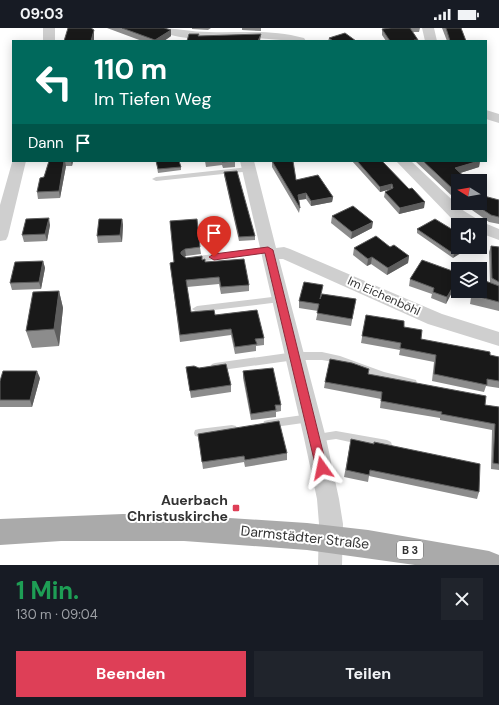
<!DOCTYPE html>
<html lang="de">
<head>
<meta charset="utf-8">
<style>
	:root { --surface:#171b24; --page:#20242c; --text:#f1f3f6; --muted:#9ea1a6; --accent:#de3f57 }
	body { margin:0; font-family:"DM Sans",sans-serif; background:var(--page); color:var(--text); height:100vh; display:flex; flex-direction:column; font-size:15px; white-space:nowrap }
	* { box-sizing:border-box; margin:0 }
	p { font-size:13px; color:var(--muted) }
	.icon { flex:none; width:22px; height:22px; fill:none; stroke:currentColor; stroke-width:2; stroke-linecap:round; stroke-linejoin:round }
	.map { position:relative; height:537px; overflow:hidden }
	.sheet { display:flex; flex-direction:column; background:var(--surface); flex:1 }
	.sheet>* { flex:none }
	.top-card { position:absolute; left:12px; top:12px; width:475px; height:122px; border-radius:0px; box-shadow:0 2px 10px #0003; background:#00695c; color:#fff; overflow:hidden }
	.needle { width:26px; rotate:281deg }
	.fabs { position:absolute; left:451px; top:146px; display:grid; gap:8px }
	.fabs a { display:grid; place-items:center; width:36px; height:36px; border-radius:0px; background:var(--surface); box-shadow:0 2px 10px #0003; font-size:20px }
	.pin { position:absolute; display:grid; place-items:center; width:34px; height:34px; color:#fff; margin:-41px -17px; border-radius:50% 50% 50% 0; rotate:-45deg; box-shadow:0 0 4px #0007 }
	.pin .icon { rotate:45deg }
	.me { position:absolute; width:44px; margin:-22px; rotate:348deg; stroke-linejoin:round; filter:drop-shadow(0 0 3px #0008) }
	.turn { display:flex; align-items:center; gap:14px; height:84px; padding:0 16px; font-size:18px }
	.turn .icon { width:52px; height:52px; stroke-width:2.5 }
	.turn b { display:block; font-size:28px; line-height:34px }
	.then { display:flex; align-items:center; height:38px; padding:0 16px; background:#0003; gap:8px; font-size:15px }
	.round { display:grid; place-items:center; flex:none; width:42px; height:42px; border-radius:0px; background:var(--page) }
	.headline { display:flex; align-items:center; justify-content:space-between; height:68px; padding:0 16px }
	h1 { font-size:24px; font-weight:700; line-height:30px; color:#1e9e55 }
	.primary-button { display:flex; gap:8px; margin-top:auto; padding:8px 16px }
	.primary-button a { flex:1; height:46px; border-radius:0px; background:var(--accent); color:#fff; font-size:16px; font-weight:700; line-height:46px; text-align:center }
	.primary-button a+a { background:var(--page); color:var(--text) }
	.status { display:flex; justify-content:space-between; align-items:center; height:28px; padding:0 20px; background:var(--surface); direction:ltr }
	.status svg { height:11px; fill:currentColor }
	.map>svg:first-child { display:block }
	.lines { fill:none; stroke-linecap:round; stroke-linejoin:round }
	.lane { fill:#cfcfcf; fill-rule:evenodd }
	.street { fill:#cfcfcf; fill-rule:evenodd }
	.primary { fill:#aaa; fill-rule:evenodd }
	.wall { fill:#8c8c8c }
	.shaded-wall { fill:#5e5e5e }
	.building { fill:#191919; stroke:#5e5e5e }
	.route { fill:#de3f57; stroke:#902939 }
	.poi-dot { fill:#de3f57; stroke:#fff; stroke-width:1.5 }
	.labels { text-anchor:middle; stroke-width:4; stroke-linejoin:round; paint-order:stroke }
	.shield { fill:#fff; stroke:#707070; stroke-width:1 }
	.shield-label { font-size:11px; font-weight:bold; fill:#323232 }
	.street-label { font-size:12px; fill:#323232; stroke:#fff }
	.near-poi-label { font-size:14px; font-weight:bold; fill:#323232; stroke:#fff; text-anchor:end }
	.near-street-label { font-size:14px; fill:#323232; stroke:#fff }
</style>
</head>
<body>
<div class="status"><b>09:03</b><svg viewBox="0 0 49 12"><path d="M0 12V9h3v3zM5 12V6h3v6zM10 12V3h3v9zM15 12V0h3v12zM26 1h20v11H26zM47 4h2v5h-2z"/></svg></div>
<div class="map">
<svg width="499" height="537" viewBox="0 0 499 537">
	<rect width="100%" height="100%" fill="#fff"/>
	<g class="lines">
		<!-- lane -->
		<path class="lane" d="M 249,139 L 252,139 L 252,143 L 156,153 L 152,151 L 156,149 Z
			M 269,219 L 273,222 L 272,224 L 190,235 L 186,232 L 190,229 Z
			M 280,268 L 285,271 L 280,274 L 197,284 L 192,281 L 197,278 Z
			M 295,324 L 322,324 L 340,328 L 384,344 L 416,352 L 417,355 L 416,358 L 412,359 L 383,352 L 339,335 L 322,332 L 295,332 L 215,343 L 212,342 L 210,339 L 212,336 L 215,335 Z
			M 310,386 L 314,387 L 315,390 L 314,393 L 310,394 L 268,400 L 264,399 L 263,396 L 264,393 L 268,392 Z
			M 232,397 L 236,398 L 237,401 L 236,404 L 232,405 L 199,409 L 195,408 L 194,405 L 195,402 L 199,401 Z
			M 336,403 L 387,412 L 391,414 L 392,417 L 391,420 L 387,422 L 336,411 L 315,414 L 311,413 L 310,410 L 311,407 Z"/>
		<!-- street -->
		<path class="street" d="M 43,0 L 55,0 L 55,13 L 43,13 Z
			M 159,0 C 176,0 192,4 209,4 C 243,5 270,1 304,10 L 306,13 C 289,13 273,11 256,10 C 237,10 171,16 159,0 Z
			M 422,0 L 434,0 L 437,13 L 425,13 Z
			M 486,82 L 499,86 L 499,95 L 486,91 Z
			M 13,131 L 13,133 L 26,133 L 8,208 L 6,212 L 0,213 L 0,177 Z
			M 240,133 L 254,133 L 276,220 L 284,219 L 290,221 L 442,286 L 499,304 L 499,318 L 428,296 L 283,231 L 279,231 L 326,410 L 339,471 L 343,496 L 342,537 L 318,537 L 319,496 L 317,471 L 304,410 Z
			M 396,133 L 411,133 L 464,183 L 482,194 L 499,201 L 499,212 L 480,205 L 480,197 L 464,197 L 452,191 Z"/>
		<!-- primary -->
		<path class="primary" d="M 123,486 L 184,487 L 307,495 L 368,502 L 489,523 L 499,527 L 499,537 L 415,537 L 307,522 L 184,513 L 61,513 L 0,517 L 0,491 Z"/>
	</g>
	<!-- wall -->
	<path class="wall" d="M 107,0 L 164,0 L 171,2 L 171,8 L 164,13 L 142,13 Z
		M 192,0 L 211,0 L 208,2 L 192,1 Z
		M 242,0 L 261,0 L 261,3 L 242,2 Z
		M 391,0 L 420,0 L 419,4 L 413,4 L 418,12 L 418,13 L 386,13 L 382,7 L 382,1 Z
		M 442,0 L 461,0 L 466,13 L 447,13 Z
		M 329,10 L 356,13 L 328,13 Z
		M 49,133 L 73,133 L 72,138 L 66,138 L 60,170 L 38,171 L 37,164 L 44,149 Z
		M 156,133 L 181,139 L 181,142 L 158,145 Z
		M 205,133 L 235,133 L 235,139 L 223,140 L 222,137 L 206,139 Z
		M 272,133 L 293,133 L 296,152 L 333,169 L 332,174 L 311,178 L 306,171 L 299,172 L 300,180 L 299,185 L 272,139 Z
		M 352,133 L 382,133 L 424,180 L 399,186 L 384,169 L 385,164 L 391,161 L 380,164 Z
		M 415,133 L 480,133 L 479,139 L 460,145 L 458,153 L 458,172 L 452,168 Z
		M 224,144 L 255,208 L 255,212 L 239,213 L 224,147 Z
		M 499,172 L 499,196 L 489,194 L 462,175 L 480,175 Z
		M 332,188 L 372,200 L 351,211 L 331,195 Z
		M 122,191 L 123,197 L 122,214 L 98,215 L 97,208 Z
		M 170,193 L 200,219 L 201,226 L 186,228 L 184,229 L 186,230 L 202,232 L 205,234 L 249,257 L 249,263 L 221,266 L 219,256 L 187,259 L 191,284 L 215,287 L 264,310 L 264,317 L 256,318 L 256,323 L 235,326 L 231,307 L 180,314 L 170,235 L 174,234 Z
		M 50,197 L 47,213 L 24,214 L 22,207 Z
		M 417,201 L 458,219 L 453,230 L 417,205 Z
		M 491,218 L 499,219 L 499,283 L 470,276 L 472,263 L 480,263 L 490,255 L 489,224 Z
		M 390,219 L 409,228 L 408,235 L 387,247 L 371,236 L 367,238 L 353,227 L 354,220 Z
		M 43,233 L 45,240 L 41,261 L 12,262 L 10,255 Z
		M 458,245 L 446,276 L 431,270 L 432,266 L 409,258 L 410,251 Z
		M 59,263 L 63,280 L 59,318 L 32,320 L 26,303 Z
		M 322,266 L 356,271 L 351,298 L 316,292 L 318,283 L 299,280 L 299,273 Z
		M 366,287 L 404,299 L 421,311 L 499,329 L 499,360 L 486,358 L 484,364 L 432,353 L 434,334 L 399,327 L 400,322 L 361,315 Z
		M 186,339 L 231,357 L 231,364 L 191,370 Z
		M 243,343 L 281,377 L 281,383 L 276,384 L 276,389 L 251,392 L 243,350 Z
		M 368,346 L 485,377 L 499,379 L 499,442 L 491,441 L 492,402 L 440,392 L 440,390 L 380,380 L 381,371 L 324,360 L 325,354 Z
		M 40,350 L 32,379 L 0,379 L 0,353 Z
		M 198,406 L 287,425 L 287,432 L 245,439 L 244,434 L 203,441 Z
		M 351,411 L 479,464 L 477,471 L 369,448 L 368,454 L 344,449 Z"/>
	<!-- shaded-wall -->
	<path class="shaded-wall" d="M 94,2 L 94,13 L 91,13 Z
		M 171,2 L 171,8 L 164,13 L 155,13 L 155,12 Z
		M 261,6 L 260,13 L 258,13 Z
		M 64,133 L 65,133 L 66,138 L 60,170 L 59,163 Z
		M 71,133 L 73,133 L 72,138 Z
		M 480,133 L 479,139 L 454,147 L 455,140 Z
		M 392,156 L 391,161 L 380,164 L 380,159 Z
		M 306,165 L 306,171 L 298,172 L 298,167 Z
		M 333,169 L 332,174 L 311,178 L 311,173 Z
		M 425,174 L 424,180 L 399,186 L 400,180 Z
		M 49,190 L 50,197 L 47,213 L 45,206 Z
		M 122,191 L 123,197 L 122,214 L 120,207 Z
		M 373,194 L 372,200 L 351,211 L 352,204 Z
		M 466,219 L 471,219 L 453,230 L 454,226 Z
		M 185,221 L 186,228 L 181,231 L 181,224 Z
		M 409,228 L 408,235 L 387,247 L 388,240 Z
		M 372,229 L 371,236 L 367,238 L 368,231 Z
		M 43,233 L 45,240 L 41,261 L 39,254 Z
		M 458,250 L 458,253 L 446,276 L 447,269 Z
		M 59,263 L 63,280 L 59,318 L 54,301 Z
		M 37,343 L 40,350 L 32,379 L 30,372 Z"/>
	<!-- building -->
	<path class="building" d="M 68,0 L 91,0 L 94,2 L 91,13 L 64,13 Z
		M 122,0 L 164,0 L 171,2 L 155,12 Z
		M 391,0 L 410,0 L 418,12 L 414,12 L 415,13 L 390,13 L 382,1 Z
		M 446,0 L 461,0 L 466,13 L 450,13 Z
		M 345,5 L 356,13 L 333,13 L 329,10 Z
		M 189,6 L 199,6 L 198,8 L 261,6 L 258,13 L 187,13 Z
		M 49,133 L 64,133 L 59,163 L 37,164 L 40,150 L 44,149 Z
		M 156,133 L 179,133 L 181,139 L 158,141 Z
		M 222,133 L 235,133 L 222,134 Z
		M 272,133 L 293,133 L 296,152 L 318,147 L 333,169 L 311,173 L 306,165 L 298,167 L 300,180 Z
		M 357,133 L 382,133 L 409,161 L 412,160 L 425,174 L 400,180 L 385,164 L 393,160 L 392,156 L 380,159 Z
		M 423,133 L 479,133 L 455,140 L 469,153 L 458,153 L 458,164 L 454,162 Z
		M 237,143 L 255,208 L 239,209 L 224,144 Z
		M 480,167 L 499,172 L 499,189 L 491,187 L 473,175 L 480,175 Z
		M 353,178 L 373,194 L 352,204 L 332,188 Z
		M 49,190 L 45,206 L 22,207 L 26,191 Z
		M 99,191 L 122,191 L 120,207 L 97,208 Z
		M 197,191 L 200,219 L 185,221 L 181,224 L 181,226 L 186,230 L 202,228 L 202,232 L 205,231 L 205,234 L 244,231 L 249,257 L 221,259 L 219,249 L 186,252 L 191,284 L 214,282 L 215,287 L 257,282 L 264,310 L 255,311 L 257,316 L 235,319 L 231,301 L 180,307 L 170,235 L 174,234 L 170,193 Z
		M 435,191 L 458,205 L 458,219 L 466,219 L 454,226 L 417,201 Z
		M 376,208 L 390,219 L 394,217 L 409,228 L 388,240 L 372,229 L 368,231 L 354,220 Z
		M 491,218 L 499,219 L 499,254 L 492,250 Z
		M 422,232 L 458,245 L 458,250 L 447,269 L 433,264 L 434,260 L 410,251 Z
		M 43,233 L 39,254 L 10,255 L 15,234 Z
		M 480,251 L 499,258 L 499,274 L 472,267 L 473,263 L 480,263 Z
		M 304,254 L 323,257 L 320,271 L 322,266 L 356,271 L 352,291 L 317,285 L 319,276 L 299,273 Z
		M 59,263 L 54,301 L 26,303 L 33,264 Z
		M 366,287 L 404,293 L 404,299 L 422,302 L 421,311 L 490,324 L 490,327 L 499,329 L 499,353 L 487,351 L 487,357 L 434,346 L 436,327 L 400,320 L 401,315 L 362,308 Z
		M 330,331 L 352,335 L 369,341 L 368,346 L 486,368 L 485,377 L 499,379 L 499,436 L 493,435 L 495,396 L 441,386 L 442,384 L 381,373 L 382,364 L 325,354 Z
		M 226,336 L 231,357 L 190,363 L 186,339 L 194,338 L 199,340 Z
		M 273,340 L 281,377 L 275,377 L 276,382 L 251,386 L 243,343 Z
		M 3,343 L 37,343 L 30,372 L 0,372 L 0,353 Z
		M 279,393 L 287,425 L 245,432 L 244,428 L 202,434 L 198,406 Z
		M 351,411 L 374,416 L 374,414 L 480,436 L 479,464 L 370,442 L 369,447 L 346,442 Z"/>
	<!-- route -->
	<path class="route" d="M 268,219 L 273,222 L 327,440 L 326,444 L 322,445 L 318,444 L 316,440 L 265,225 L 214,232 L 209,229 L 214,226 Z"/>
	<!-- markers -->
	<rect class="poi-dot" x="232" y="476" width="8" height="8" rx="2"/>
	<g class="labels">
		<!-- shield labels -->
		<rect class="shield" x="397" y="513" width="26" height="18" rx="3"/>
		<g class="shield-label">
			<text x="410" y="526">B 3</text>
		</g>
		<!-- street labels -->
		<g class="street-label">
			<text transform="translate(384 268) rotate(24)" y="4">Im Eichenböhl</text>
		</g>
		<!-- near-poi labels -->
		<g class="near-poi-label">
			<text x="228" y="477">Auerbach<tspan x="228" dy="16">Christuskirche</tspan></text>
		</g>
		<!-- near-street labels -->
		<g class="near-street-label">
			<text transform="translate(305 509) rotate(6)" y="5">Darmstädter Straße</text>
		</g>
	</g>
</svg>
<div class="fabs">
<a><svg class="needle" viewBox="-14 -14 28 28"><path d="M0-13l5 13h-10z" fill="#e53935"/><path d="M0 13l5-13h-10z" fill="#9ea1a6"/></svg></a>
<a><svg class="icon" aria-label="sound" viewBox="0 0 24 24"><path d="M4 9h4l5-4v14l-5-4H4zM17 9q2 3 0 6"/></svg></a>
<a><svg class="icon" aria-label="layers" viewBox="0 0 24 24"><path d="M12 4l9 5-9 5-9-5zM3 14l9 5 9-5"/></svg></a>
</div>
<div class="pin" style="left:214px;top:229px;background:#d93025"><svg class="icon" aria-label="arrive" viewBox="0 0 24 24"><path d="M6 21V4h12l-3 4 3 4H6"/></svg></div>
<svg class="me" style="left:322px;top:440px" viewBox="-20 -20 40 40"><path d="M0-17L14 15 0 8-14 15z" fill="#de3f57" stroke="#fff" stroke-width="4"/></svg>
<div class="top-card">
<div class="turn"><svg class="icon" aria-label="left" viewBox="0 0 24 24"><path d="M17 20v-9H6M10 6l-5 5 5 5"/></svg><div><b>110 m</b>Im Tiefen Weg</div></div>
<div class="then">Dann<svg class="icon" aria-label="arrive" viewBox="0 0 24 24"><path d="M6 21V4h12l-3 4 3 4H6"/></svg></div>
</div>
</div>
<section class="sheet">
<div class="headline"><div><h1>1 Min.</h1><p>130 m · 09:04</p></div><a class="round"><svg class="icon" aria-label="close" viewBox="0 0 24 24"><path d="M6 6l12 12M18 6L6 18"/></svg></a></div>
<div class="primary-button"><a>Beenden</a><a>Teilen</a></div>
</section>
</body>
</html>
